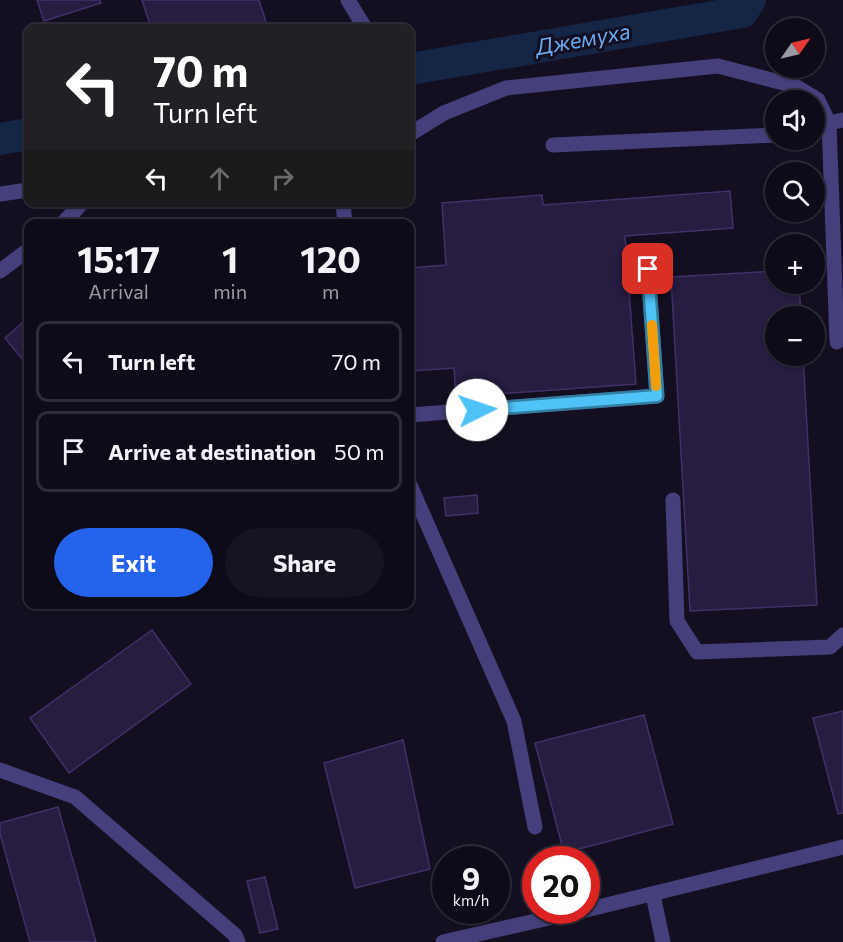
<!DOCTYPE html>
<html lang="en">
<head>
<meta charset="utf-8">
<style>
	:root { --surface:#0e0b19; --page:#171422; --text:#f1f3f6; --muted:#9b9ba2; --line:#2e2b38; --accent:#2563eb }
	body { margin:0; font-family:Commissioner,sans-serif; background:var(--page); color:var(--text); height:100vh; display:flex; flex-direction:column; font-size:22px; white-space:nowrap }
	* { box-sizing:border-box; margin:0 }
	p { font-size:20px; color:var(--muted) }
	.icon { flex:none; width:33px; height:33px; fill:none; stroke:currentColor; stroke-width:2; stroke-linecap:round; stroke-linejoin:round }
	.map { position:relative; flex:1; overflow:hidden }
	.details { position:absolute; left:24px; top:219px; width:390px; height:390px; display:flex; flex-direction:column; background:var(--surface); border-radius:12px; box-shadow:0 2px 4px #0004,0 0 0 2px var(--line) }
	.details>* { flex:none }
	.banner { position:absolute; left:24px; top:24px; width:390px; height:183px; border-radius:12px; box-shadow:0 2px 4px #0004,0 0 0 2px var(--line); background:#202124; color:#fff; overflow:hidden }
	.needle { width:39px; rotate:56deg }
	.controls { position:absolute; left:765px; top:18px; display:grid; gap:12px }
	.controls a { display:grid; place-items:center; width:60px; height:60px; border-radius:50%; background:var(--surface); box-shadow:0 2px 4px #0004,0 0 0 2px var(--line); font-size:30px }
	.speed { position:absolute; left:432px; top:846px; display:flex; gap:12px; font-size:30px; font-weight:700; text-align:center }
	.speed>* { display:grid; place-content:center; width:78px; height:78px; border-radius:50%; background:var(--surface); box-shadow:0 2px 4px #0004,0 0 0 2px var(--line); line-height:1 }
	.speed small { font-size:15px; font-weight:400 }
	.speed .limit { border:9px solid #d22; background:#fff; color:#111 }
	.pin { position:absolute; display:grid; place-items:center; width:51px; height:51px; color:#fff; margin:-26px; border-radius:12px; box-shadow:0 3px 9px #0006 }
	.me { position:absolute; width:66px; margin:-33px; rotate:86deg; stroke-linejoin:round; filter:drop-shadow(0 0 4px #0008) }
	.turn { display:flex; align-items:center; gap:21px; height:126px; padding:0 30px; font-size:27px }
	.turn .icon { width:78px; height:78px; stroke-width:2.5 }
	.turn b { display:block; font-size:42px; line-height:51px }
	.lanes { display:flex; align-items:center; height:57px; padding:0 30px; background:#0003; justify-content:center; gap:30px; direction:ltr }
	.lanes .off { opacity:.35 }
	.eta { display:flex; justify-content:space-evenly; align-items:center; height:102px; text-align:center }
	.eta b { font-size:36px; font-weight:700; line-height:42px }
	.action { display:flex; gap:12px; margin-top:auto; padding:12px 30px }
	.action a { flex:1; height:69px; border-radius:36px; background:var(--accent); color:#fff; font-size:24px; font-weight:700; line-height:69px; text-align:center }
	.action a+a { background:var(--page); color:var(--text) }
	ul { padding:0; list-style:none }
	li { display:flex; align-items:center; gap:18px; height:81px; margin:0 12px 9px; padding:0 18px; border:3px solid var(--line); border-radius:12px }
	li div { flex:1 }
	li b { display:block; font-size:22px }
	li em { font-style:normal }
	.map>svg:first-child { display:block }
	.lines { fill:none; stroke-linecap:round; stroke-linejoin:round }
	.river { stroke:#142546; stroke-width:32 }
	.building { fill:#261d40; stroke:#403169; stroke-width:1.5 }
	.minor { stroke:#453f7b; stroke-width:15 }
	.route-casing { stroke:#337fa1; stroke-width:15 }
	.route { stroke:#4fc3f7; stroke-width:10 }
	.slow { stroke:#f59e0b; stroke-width:10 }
	.labels { text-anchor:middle; stroke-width:6; stroke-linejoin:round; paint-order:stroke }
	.water-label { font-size:22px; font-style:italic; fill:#6babf1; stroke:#130f21 }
</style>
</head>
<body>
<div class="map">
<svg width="843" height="942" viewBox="0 0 843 942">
	<rect width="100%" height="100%" fill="#130f21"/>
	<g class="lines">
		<!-- river -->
		<path class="river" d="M 410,69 L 742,12 L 750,0
			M 0,139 L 28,134"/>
	</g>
	<!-- building -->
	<path class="building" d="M 37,0 L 100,0 L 101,3 L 44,21 Z
		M 142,0 L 259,0 L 268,28 L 151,28 Z
		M 730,191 L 733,228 L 625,236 L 636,384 L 456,397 L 454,368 L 410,371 L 410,268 L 446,265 L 442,203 L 542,195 L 543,205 Z
		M 776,271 L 776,284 L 799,284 L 801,316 L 776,316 L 776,356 L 803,356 L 817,605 L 690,611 L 671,277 Z
		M 28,318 L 28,366 L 5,338 Z
		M 477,495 L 478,513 L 446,516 L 444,498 Z
		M 152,630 L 191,684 L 69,773 L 30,718 Z
		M 843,711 L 843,813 L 838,814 L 813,718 Z
		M 644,715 L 673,824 L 564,853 L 535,743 Z
		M 403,740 L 430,869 L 355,888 L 324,763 Z
		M 58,807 L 96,942 L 30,942 L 0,834 L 0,823 Z
		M 265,877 L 278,929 L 260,933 L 247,881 Z"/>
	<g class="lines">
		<!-- minor -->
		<path class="minor" d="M 348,0 L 365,28
			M 814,128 L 829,123 L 837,342
			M 410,134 L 444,113 L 506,88 L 718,66 L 795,86 L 818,100 L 829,123 L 843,120
			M 553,145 L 776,135
			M 0,194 L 28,190
			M 343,202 L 345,224
			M 62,224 L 83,202
			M 0,271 L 28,250
			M 410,415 L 657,396 L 648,269
			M 410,485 L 514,721 L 535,827
			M 673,500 L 677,621 L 697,652 L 830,647 L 843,635
			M 0,770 L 75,797 L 235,935 L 238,942
			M 653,895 L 663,942
			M 586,910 L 843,847
			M 443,942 L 584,910"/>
	</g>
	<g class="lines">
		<!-- route casing -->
		<g class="route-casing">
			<path id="route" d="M 477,410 L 657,396 L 648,269"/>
		</g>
		<!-- route -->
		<use href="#route" class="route"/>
		<!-- slow -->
		<path class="slow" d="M 652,325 L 656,386"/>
	</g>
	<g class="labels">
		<!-- water labels -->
		<g class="water-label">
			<text transform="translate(583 39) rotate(-10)" y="8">Джемуха</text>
		</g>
	</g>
</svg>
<div class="controls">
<a><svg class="needle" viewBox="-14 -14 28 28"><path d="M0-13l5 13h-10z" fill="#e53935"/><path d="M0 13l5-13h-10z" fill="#9b9ba2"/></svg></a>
<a><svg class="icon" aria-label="sound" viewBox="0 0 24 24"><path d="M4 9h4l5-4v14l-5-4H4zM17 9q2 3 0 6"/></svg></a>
<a><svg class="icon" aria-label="search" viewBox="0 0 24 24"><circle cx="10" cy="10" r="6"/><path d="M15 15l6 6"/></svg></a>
<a>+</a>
<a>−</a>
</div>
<div class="speed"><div>9<small>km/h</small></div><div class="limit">20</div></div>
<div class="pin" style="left:648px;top:269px;background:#d93025"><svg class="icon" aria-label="arrive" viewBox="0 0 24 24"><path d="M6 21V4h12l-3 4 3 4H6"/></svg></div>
<svg class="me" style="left:477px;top:410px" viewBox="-20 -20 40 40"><circle r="19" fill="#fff"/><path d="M0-13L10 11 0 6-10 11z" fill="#4fc3f7"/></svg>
<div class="banner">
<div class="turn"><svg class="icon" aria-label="left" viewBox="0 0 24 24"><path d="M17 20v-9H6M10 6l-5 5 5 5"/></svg><div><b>70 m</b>Turn left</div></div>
<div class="lanes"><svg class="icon" aria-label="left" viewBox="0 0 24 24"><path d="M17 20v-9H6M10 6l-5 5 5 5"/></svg><svg class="icon off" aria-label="ahead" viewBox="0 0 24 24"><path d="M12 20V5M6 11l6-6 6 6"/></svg><svg class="icon off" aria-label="right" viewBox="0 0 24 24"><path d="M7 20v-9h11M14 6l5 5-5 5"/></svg></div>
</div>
<section class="details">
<div class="eta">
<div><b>15:17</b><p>Arrival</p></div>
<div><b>1</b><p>min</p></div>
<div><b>120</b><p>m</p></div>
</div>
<ul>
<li><svg class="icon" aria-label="left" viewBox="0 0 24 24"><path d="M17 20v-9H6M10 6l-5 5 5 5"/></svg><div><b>Turn left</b></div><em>70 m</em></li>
<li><svg class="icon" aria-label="arrive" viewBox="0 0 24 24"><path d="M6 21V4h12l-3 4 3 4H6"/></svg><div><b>Arrive at destination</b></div><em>50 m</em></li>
</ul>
<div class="action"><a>Exit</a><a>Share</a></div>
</section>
</div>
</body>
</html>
